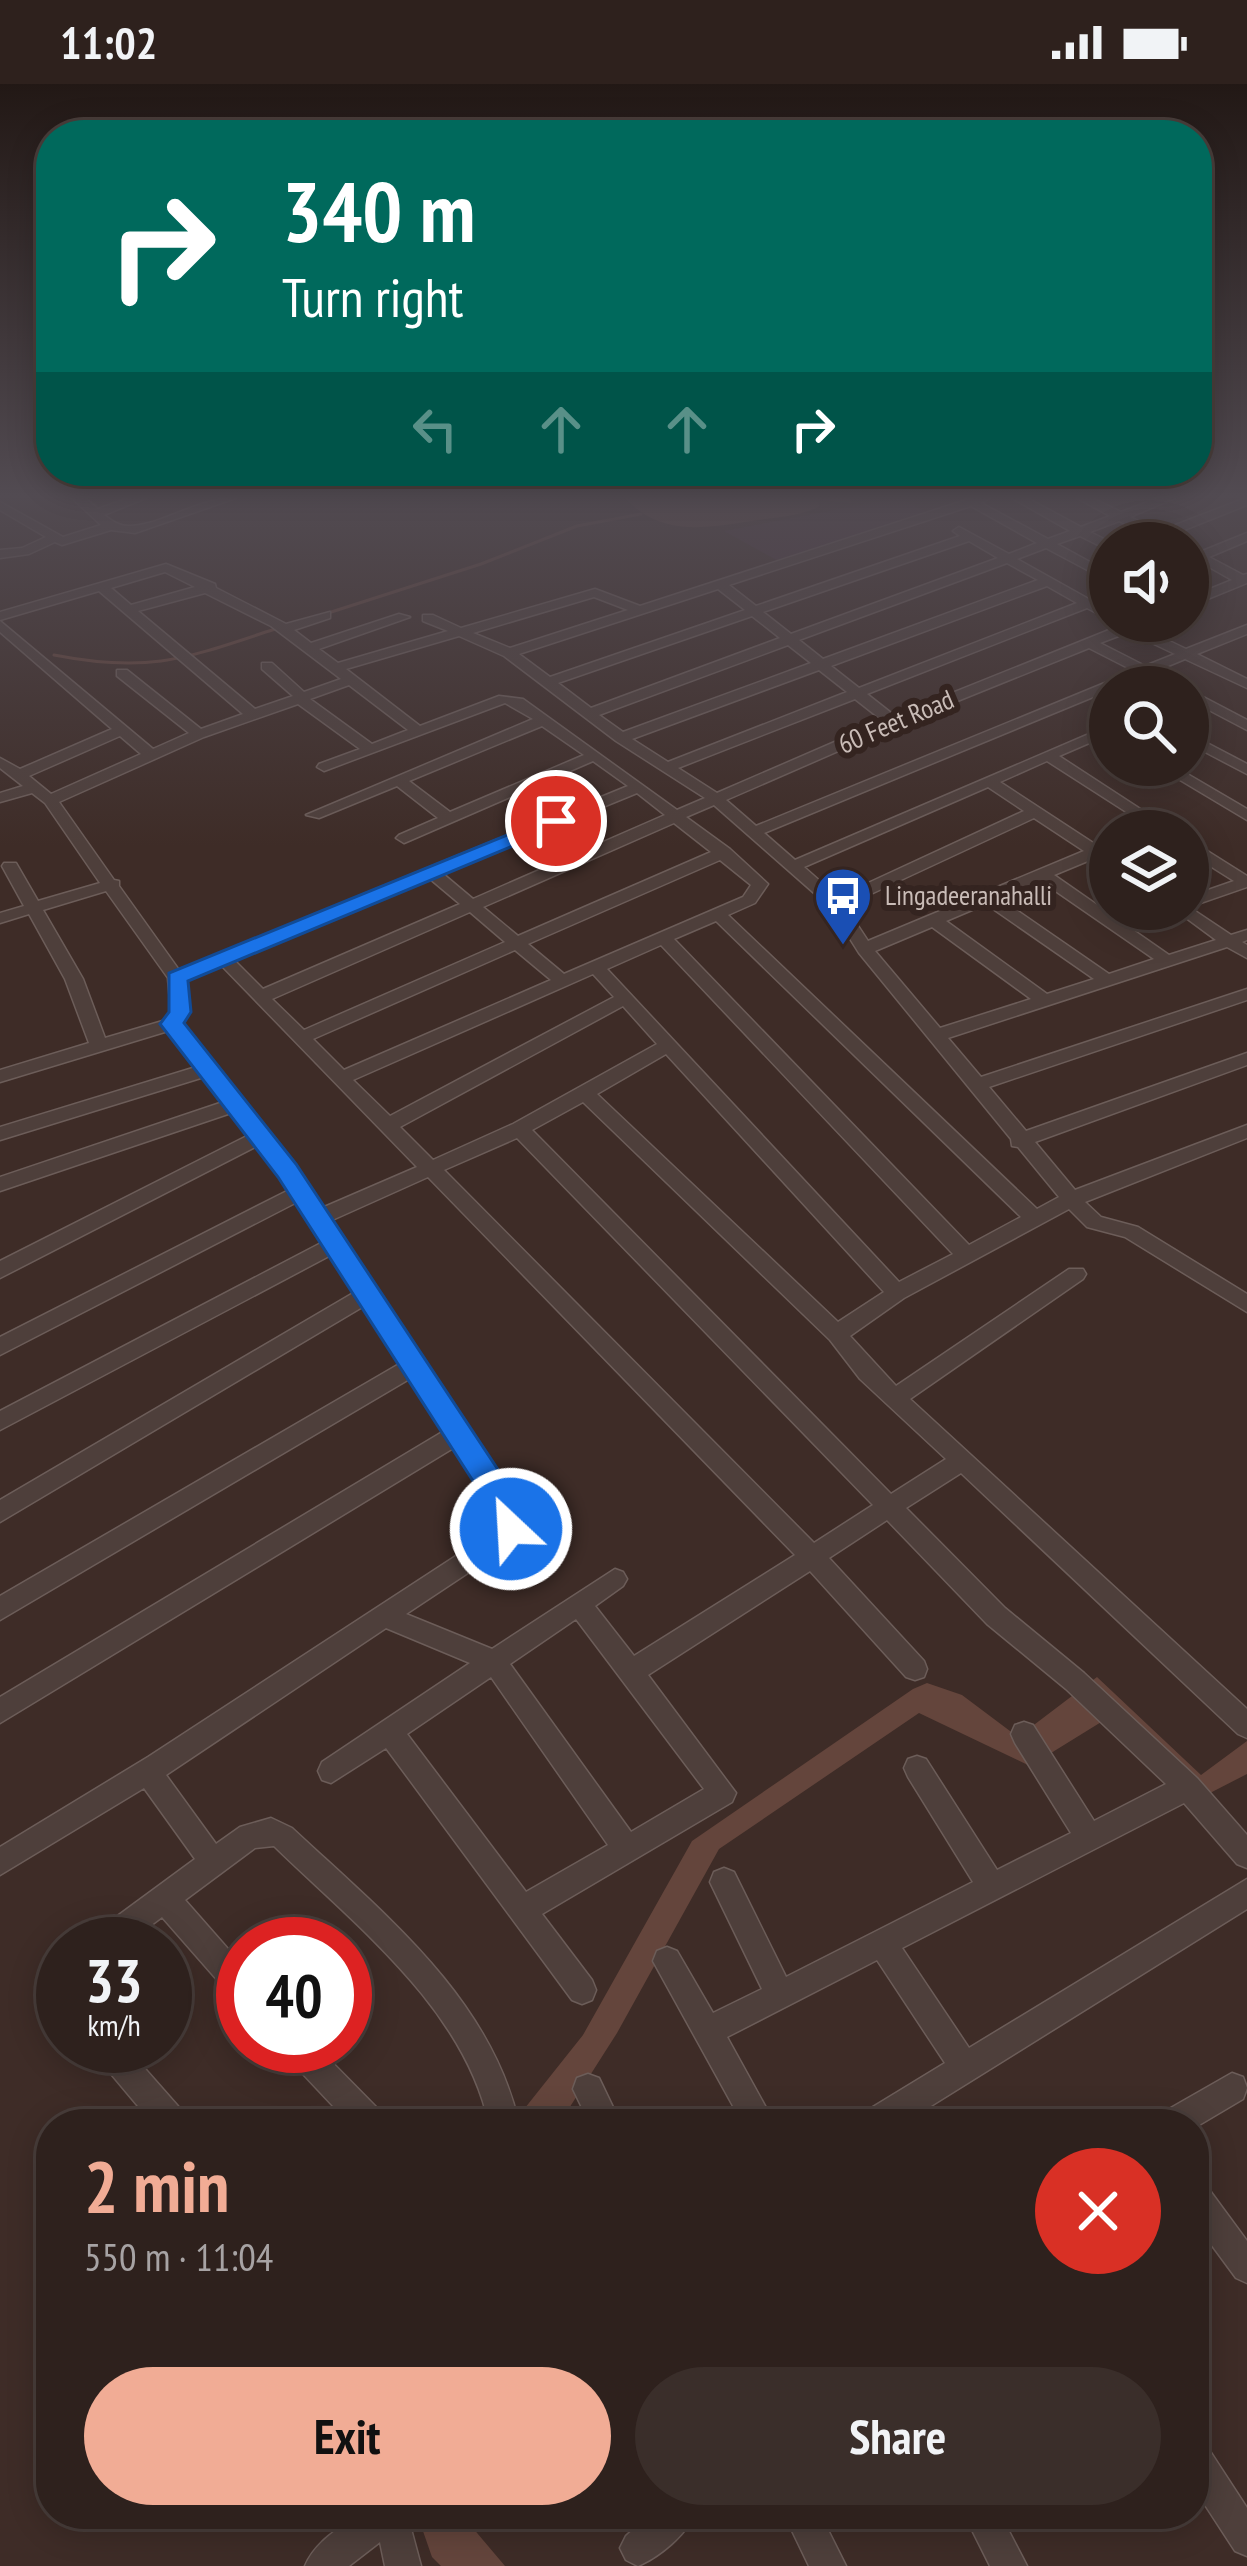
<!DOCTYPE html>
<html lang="en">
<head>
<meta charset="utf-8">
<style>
	:root { --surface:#2e211d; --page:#3a2e2a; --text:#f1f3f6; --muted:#a7a3a4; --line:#493e3b; --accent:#f1ac95 }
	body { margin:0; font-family:"PT Sans Narrow",sans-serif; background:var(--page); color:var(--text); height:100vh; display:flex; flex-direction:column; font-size:45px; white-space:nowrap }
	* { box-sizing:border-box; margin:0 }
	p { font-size:39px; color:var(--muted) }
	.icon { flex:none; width:66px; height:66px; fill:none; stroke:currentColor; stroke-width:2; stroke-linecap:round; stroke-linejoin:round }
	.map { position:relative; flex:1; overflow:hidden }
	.drawer { position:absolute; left:36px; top:2025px; width:1173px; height:420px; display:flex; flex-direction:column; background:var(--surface); border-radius:48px; box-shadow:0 6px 30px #0003,0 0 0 3px var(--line) }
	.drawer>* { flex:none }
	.guide { position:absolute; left:36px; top:36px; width:1176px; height:366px; border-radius:48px; box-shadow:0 6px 30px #0003,0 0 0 3px var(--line); background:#00695c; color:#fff; overflow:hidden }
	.buttons { position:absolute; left:1089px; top:438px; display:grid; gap:24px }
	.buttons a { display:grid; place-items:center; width:120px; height:120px; border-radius:50%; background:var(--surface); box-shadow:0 6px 30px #0003,0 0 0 3px var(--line); font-size:60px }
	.speed { position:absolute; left:36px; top:1833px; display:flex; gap:24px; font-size:60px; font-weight:700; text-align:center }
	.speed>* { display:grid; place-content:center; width:156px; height:156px; border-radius:50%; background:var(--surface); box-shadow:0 6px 30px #0003,0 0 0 3px var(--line); line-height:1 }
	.speed small { font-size:30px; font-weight:400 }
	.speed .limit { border:18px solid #d22; background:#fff; color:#111 }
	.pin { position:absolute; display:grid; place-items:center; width:102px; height:102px; color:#fff; margin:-51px; border:6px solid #fff; border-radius:50%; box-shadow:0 3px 12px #0007 }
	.me { position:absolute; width:132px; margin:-66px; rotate:335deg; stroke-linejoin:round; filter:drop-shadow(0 0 9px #0008) }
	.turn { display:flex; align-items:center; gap:42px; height:252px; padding:0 48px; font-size:54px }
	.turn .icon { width:156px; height:156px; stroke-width:2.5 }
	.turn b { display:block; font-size:84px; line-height:102px }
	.lanes { display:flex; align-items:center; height:114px; padding:0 48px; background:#0003; justify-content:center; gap:60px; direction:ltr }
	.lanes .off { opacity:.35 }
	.round { display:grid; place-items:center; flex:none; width:126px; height:126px; border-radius:63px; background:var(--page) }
	.head { display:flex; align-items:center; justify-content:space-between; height:204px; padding:0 48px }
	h1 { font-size:72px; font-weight:600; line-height:90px; color:var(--accent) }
	.button { display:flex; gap:24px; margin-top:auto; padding:24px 48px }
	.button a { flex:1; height:138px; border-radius:72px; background:var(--accent); color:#111; font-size:48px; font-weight:600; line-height:138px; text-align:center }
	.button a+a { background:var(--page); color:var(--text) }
	.status { display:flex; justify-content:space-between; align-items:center; height:84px; padding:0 60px; background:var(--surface); direction:ltr }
	.status svg { height:33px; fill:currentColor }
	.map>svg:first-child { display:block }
	.green { fill:#47303a }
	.water { fill:#64453c }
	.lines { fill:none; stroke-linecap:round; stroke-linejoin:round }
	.stream { stroke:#64453c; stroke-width:3 }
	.minor-casing { stroke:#6c5d59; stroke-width:3 }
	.minor { fill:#4e3f3b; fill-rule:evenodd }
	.route { fill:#1a73e8; stroke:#114b97; stroke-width:3 }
	.labels { text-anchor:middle; stroke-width:12; stroke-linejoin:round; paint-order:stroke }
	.far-street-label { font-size:27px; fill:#c9bcb7; stroke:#342420 }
	.far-poi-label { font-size:27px; fill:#c9bcb7; stroke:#342420; text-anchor:start }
</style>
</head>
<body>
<div class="status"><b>11:02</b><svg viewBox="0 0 49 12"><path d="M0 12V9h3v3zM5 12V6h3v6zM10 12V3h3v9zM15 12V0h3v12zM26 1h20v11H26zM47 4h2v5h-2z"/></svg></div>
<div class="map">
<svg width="1247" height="2482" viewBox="0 0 1247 2482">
	<rect width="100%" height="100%" fill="#3e2c27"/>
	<!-- green -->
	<path class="green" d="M 898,414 L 931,430 L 780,478 L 724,447 Z"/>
	<!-- water -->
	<path class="water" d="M 849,414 L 852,419 L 820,416 L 819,423 C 796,433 776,433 752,437 C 705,444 661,453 625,414 Z
		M 1097,1593 L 1201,1691 L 1247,1657 L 1247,1690 L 1210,1709 L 1119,1627 L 1030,1682 L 919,1629 L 719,1765 L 617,1949 L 559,2040 L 517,2040 L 521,2029 L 583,1951 L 692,1757 L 913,1605 L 927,1599 L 962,1611 L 1018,1653 Z
		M 417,2430 L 461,2430 L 505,2482 L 441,2482 L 432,2473 Z"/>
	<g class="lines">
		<!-- stream -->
		<path class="stream" d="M 325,530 L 481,480 L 577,442 L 641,430
			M 54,571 C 151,590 187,574 278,544"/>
		<!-- minor casing -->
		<g class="minor-casing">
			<path id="minor" d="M 72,414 L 85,414 L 98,425 L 129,414 L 146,414 L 104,431 C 112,437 120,443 131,442 C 165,440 197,414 236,414 L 135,449 L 111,446 L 62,461 L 55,458 L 29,470 L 0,474 L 0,466 L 22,464 L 46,453 L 0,426 L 0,418 L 63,453 L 101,441 Z
				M 972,414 L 990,414 L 981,419 L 1048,455 L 1070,447 L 1012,414 L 1027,414 L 1081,443 L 1110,432 L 1077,414 L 1092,414 L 1121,428 L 1158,414 L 1175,414 L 1130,433 L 1160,447 L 1243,415 L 1247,414 L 1247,421 L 1169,452 L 1180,459 L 1165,459 L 1119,437 L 1090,448 L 1112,459 L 1110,467 L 1080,452 L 1057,460 L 1110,489 L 1110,498 L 1046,464 L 1017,475 L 1110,527 L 1110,536 L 1087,524 L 867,610 L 895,632 L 1119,542 L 1120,537 L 1150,537 L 1140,543 L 1186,565 L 1247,541 L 1247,550 L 1197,570 L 1247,595 L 1247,604 L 1185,575 L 1156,587 L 1183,603 L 1165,603 L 1144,592 L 1110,603 L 1110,606 L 764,749 L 795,776 L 1110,641 L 1110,650 L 1059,672 L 1174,747 L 1156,747 L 1047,677 L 1000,698 L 1110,770 L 1110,782 L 1095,774 L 1054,791 L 1169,871 L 1216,856 L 1174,825 L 1188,825 L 1188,813 L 1234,797 L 1188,768 L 1188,756 L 1193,758 L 1247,792 L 1247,803 L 1189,823 L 1231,851 L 1247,846 L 1247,856 L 1242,858 L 1247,861 L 1247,874 L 1227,863 L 948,954 L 981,993 L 1247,905 L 1247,916 L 989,1003 L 1026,1047 L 1247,969 L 1247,981 L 1035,1058 L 1075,1106 L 1247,1041 L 1247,1054 L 1085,1118 L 1101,1133 L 1138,1143 L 1247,1210 L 1247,1228 L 1125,1153 L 1087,1143 L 1069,1125 L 904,1214 L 850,1252 L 896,1302 L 1069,1185 L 1083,1185 L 1086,1190 L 1083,1195 L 910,1315 L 1247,1625 L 1247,1654 L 1238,1650 L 961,1389 L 906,1424 L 1005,1524 L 1084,1589 L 1197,1694 L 1247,1751 L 1247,1784 L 1237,1780 L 1184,1719 L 902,1864 L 969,1964 L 1247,1795 L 1247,1825 L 902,2040 L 859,2040 L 863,2029 L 945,1979 L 877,1876 L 727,1953 L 775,2040 L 743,2040 L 653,1877 L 657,1867 L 667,1863 L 677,1867 L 713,1929 L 762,1905 L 710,1798 L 714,1788 L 724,1784 L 734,1788 L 786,1893 L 973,1798 L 908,1693 L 904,1684 L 908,1675 L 917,1672 L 926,1675 L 997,1786 L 1071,1749 L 1015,1659 L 1011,1650 L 1015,1641 L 1024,1638 L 1033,1641 L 1094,1737 L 1166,1700 L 1066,1605 L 987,1540 L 887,1436 L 829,1474 L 924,1577 L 927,1585 L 924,1593 L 915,1596 L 906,1593 L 810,1487 L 648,1591 L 736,1709 L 732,1718 L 542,1830 L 592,1896 L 596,1906 L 592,1916 L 582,1920 L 572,1916 L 386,1664 L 331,1699 L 322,1696 L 318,1687 L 322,1678 L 470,1579 L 386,1544 L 166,1691 L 216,1760 L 240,1743 L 271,1734 L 292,1744 C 383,1829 491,1914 519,2040 L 489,2040 C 464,1924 355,1841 274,1762 L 255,1764 L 185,1816 L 243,1882 L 243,1918 L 233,1914 L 162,1833 L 126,1860 L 89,1860 L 93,1850 L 195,1775 L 144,1704 L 0,1791 L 0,1763 L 148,1673 L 485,1453 L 501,1435 L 455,1363 L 0,1639 L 0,1613 L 444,1347 L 411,1294 L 0,1536 L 0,1512 L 401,1279 L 364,1222 L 0,1438 L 0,1416 L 355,1208 L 331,1171 L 0,1346 L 0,1327 L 323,1158 L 297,1118 L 0,1271 L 0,1253 L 289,1106 L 257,1062 L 0,1194 L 0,1177 L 249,1051 L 231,1029 L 0,1107 L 0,1093 L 223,1018 L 204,993 L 0,1056 L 0,1043 L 196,983 L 168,947 L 0,998 L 0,986 L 89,959 L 65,895 L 29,830 L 0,839 L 0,829 L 24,822 L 2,782 L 4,779 L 16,779 L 38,817 L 100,799 L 45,719 L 32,709 L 0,718 L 0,709 L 23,702 L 0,684 L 0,674 L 20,685 L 112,645 L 0,548 L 0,537 L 153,665 L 189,649 L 117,592 L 117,586 L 127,586 L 201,645 L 243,630 L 99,507 L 0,536 L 0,528 L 166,480 L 215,500 L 216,504 L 286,540 L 330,528 L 330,534 L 294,546 L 311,559 L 399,530 L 410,533 L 319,565 L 338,579 L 448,547 L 423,537 L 423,531 L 433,531 L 461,544 L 595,505 L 640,522 ZM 971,422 L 1037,459 L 1009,470 L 959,443 L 953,447 L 960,452 L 756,522 L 729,501 ZM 969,457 L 998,474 L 791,550 L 763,528 ZM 1007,479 L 1038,496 L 823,575 L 799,556 ZM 165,488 L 195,503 L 131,521 L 111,504 ZM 1047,502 L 1077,519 L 859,604 L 831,582 ZM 718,505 L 745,526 L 550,593 L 519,570 ZM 205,509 L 271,542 L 341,595 L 304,608 L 272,579 L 262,579 L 262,585 L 293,612 L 255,625 L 138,527 ZM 594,513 L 628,526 L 510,564 L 473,549 ZM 752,532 L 780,554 L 591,624 L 558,599 ZM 1129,548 L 1175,570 L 1145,582 L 1100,559 ZM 459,552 L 504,572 L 616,657 L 705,714 L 677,726 L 523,615 L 499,612 L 420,642 L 346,585 ZM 788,561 L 811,579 L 623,648 L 599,631 ZM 1089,564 L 1134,587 L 756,742 L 726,716 L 898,641 ZM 819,586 L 847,608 L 668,678 L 632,655 ZM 349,601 L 408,646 L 372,660 L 310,615 ZM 855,615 L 883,637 L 717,709 L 678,684 ZM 505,619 L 533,635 L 306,731 L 319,734 L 397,702 L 438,734 L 399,751 L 396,754 L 404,759 L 593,677 L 628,702 L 179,886 L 119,802 L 119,797 L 114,796 L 59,718 L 204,653 L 298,620 L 360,665 L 319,680 L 317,683 L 324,687 ZM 542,642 L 584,671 L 450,728 L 409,697 ZM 120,652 L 141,670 L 51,710 L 29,692 ZM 988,703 L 1024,727 L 838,813 L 804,783 ZM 637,709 L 665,731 L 473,815 L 442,789 ZM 714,721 L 830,823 L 859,869 L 1011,1055 L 1012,1062 L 1018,1063 L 1059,1113 L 1037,1125 L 728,831 L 755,819 L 768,800 L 730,765 L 686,733 ZM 1034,734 L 1084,767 L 868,857 L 845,822 ZM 674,739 L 711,768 L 518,852 L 483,823 ZM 720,776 L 751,801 L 743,813 L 564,890 L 528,860 ZM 429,794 L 460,820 L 263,905 L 233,875 ZM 1041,797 L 1154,875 L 1109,890 L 999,814 ZM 106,807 L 168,894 L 171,928 L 166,936 L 105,954 L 83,895 L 43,826 ZM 986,820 L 1094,895 L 1047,910 L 946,837 ZM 470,828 L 505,858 L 304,946 L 272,915 ZM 716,837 L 1021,1133 L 969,1161 L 674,855 ZM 932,843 L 1031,915 L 940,944 L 875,867 ZM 661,861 L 953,1170 L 899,1198 L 607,885 ZM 515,866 L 551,896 L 344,986 L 313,955 ZM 220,880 L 417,1083 L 322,1124 L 294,1082 L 181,940 L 189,928 L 185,896 ZM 593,890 L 614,913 L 390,1032 L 353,996 ZM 623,922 L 657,960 L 513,1040 L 433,1076 L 400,1043 ZM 666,970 L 884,1208 L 838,1238 L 597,1010 ZM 583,1018 L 830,1256 L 860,1295 L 946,1375 L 891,1410 L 532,1046 ZM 517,1054 L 873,1421 L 814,1459 L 444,1086 ZM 428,1093 L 795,1471 L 634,1572 L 595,1522 L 623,1502 L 627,1495 L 623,1488 L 615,1485 L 492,1565 L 406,1530 L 501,1467 L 519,1452 L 525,1434 L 330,1137 ZM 576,1535 L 704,1705 L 631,1748 L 510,1580 ZM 491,1593 L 608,1761 L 526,1808 L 407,1650 Z
				M 1247,449 L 1247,457 L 1209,473 L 1243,491 L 1247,490 L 1247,499 L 1188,523 L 1188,514 L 1232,496 L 1188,471 L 1188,462 L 1200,468 Z
				M 1188,605 L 1247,636 L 1247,646 L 1188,615 Z
				M 1188,649 L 1247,680 L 1247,690 L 1188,659 Z
				M 1155,681 L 1172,681 L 1247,725 L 1247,736 Z
				M 63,1888 L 63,1922 L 53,1918 L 49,1908 L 53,1892 Z
				M 91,1962 L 125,1962 L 184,2029 L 188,2040 L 153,2040 L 96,1972 Z
				M 281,1962 L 316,1962 L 382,2029 L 386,2040 L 350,2040 L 286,1972 Z
				M 1232,1989 L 1243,1993 L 1247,2004 L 1243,2015 L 1194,2044 L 1194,2040 L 1158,2040 L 1162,2029 Z
				M 588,1990 L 599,1994 L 621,2040 L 590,2040 L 573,2005 L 577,1994 Z
				M 1194,2096 L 1205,2100 L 1247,2157 L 1247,2199 L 1236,2194 L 1194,2137 Z
				M 1194,2356 L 1206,2361 L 1247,2424 L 1247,2472 L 1235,2467 L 1194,2404 Z
				M 361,2430 L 407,2430 L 421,2482 L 385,2482 L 380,2458 L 349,2482 L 305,2482 C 315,2458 340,2443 361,2430 Z
				M 651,2430 L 695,2430 C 686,2451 659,2473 638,2482 L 626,2476 L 620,2464 L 626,2452 Z
				M 784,2430 L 820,2430 L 846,2482 L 809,2482 Z
				M 964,2430 L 1000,2430 L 1027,2482 L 990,2482 Z"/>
		</g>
		<!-- minor -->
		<use href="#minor" class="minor"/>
	</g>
	<!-- sky -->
	<linearGradient id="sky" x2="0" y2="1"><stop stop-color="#221815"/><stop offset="0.54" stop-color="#524b52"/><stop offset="1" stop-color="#524b52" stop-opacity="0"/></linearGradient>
	<rect width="1247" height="762" fill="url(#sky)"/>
	<!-- route -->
	<path class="route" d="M 556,731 L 566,737 L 563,741 L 188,897 L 191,928 L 184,939 L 296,1080 L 524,1425 L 528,1434 L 522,1454 L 511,1458 L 500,1454 L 498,1436 L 278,1093 L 160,940 L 169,928 L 169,889 Z"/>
	<!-- icons -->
	<defs>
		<g id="bus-pin" transform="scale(3)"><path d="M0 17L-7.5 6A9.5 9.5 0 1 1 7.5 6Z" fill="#1a4fb4" stroke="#342420"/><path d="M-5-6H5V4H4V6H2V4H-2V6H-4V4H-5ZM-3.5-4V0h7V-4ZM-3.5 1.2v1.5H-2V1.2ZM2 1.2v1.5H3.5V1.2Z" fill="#fff"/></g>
	</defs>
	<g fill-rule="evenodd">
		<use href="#bus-pin" x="843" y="812"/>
	</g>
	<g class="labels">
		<!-- far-street labels -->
		<g class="far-street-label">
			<text transform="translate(896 638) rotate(-23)" y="9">60 Feet Road</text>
		</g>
		<!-- far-poi labels -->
		<g class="far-poi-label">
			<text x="885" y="821">Lingadeeranahalli</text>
		</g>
	</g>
</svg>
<div class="buttons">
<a><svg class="icon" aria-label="sound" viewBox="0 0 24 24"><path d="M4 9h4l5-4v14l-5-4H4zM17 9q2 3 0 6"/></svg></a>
<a><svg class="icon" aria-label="search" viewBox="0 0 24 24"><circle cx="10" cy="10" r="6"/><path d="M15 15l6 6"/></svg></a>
<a><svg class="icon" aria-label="layers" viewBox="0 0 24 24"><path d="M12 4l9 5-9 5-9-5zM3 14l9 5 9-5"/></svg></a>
</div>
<div class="speed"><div>33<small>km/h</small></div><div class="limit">40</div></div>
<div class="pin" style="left:556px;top:737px;background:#d93025"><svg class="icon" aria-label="arrive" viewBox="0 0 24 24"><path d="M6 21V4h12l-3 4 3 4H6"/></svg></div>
<svg class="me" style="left:511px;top:1445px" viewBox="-20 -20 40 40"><circle r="17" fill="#1a73e8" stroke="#fff" stroke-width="3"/><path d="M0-11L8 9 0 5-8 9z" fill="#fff"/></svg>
<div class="guide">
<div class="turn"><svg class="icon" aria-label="right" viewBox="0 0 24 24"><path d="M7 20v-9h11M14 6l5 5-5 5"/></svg><div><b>340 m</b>Turn right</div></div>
<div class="lanes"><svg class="icon off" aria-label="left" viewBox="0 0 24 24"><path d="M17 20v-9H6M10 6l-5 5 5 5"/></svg><svg class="icon off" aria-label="ahead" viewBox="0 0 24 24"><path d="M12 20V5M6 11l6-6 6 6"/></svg><svg class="icon off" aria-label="ahead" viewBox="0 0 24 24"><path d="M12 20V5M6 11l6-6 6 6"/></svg><svg class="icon" aria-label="right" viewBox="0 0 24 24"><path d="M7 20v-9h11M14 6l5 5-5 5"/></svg></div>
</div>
<section class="drawer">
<div class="head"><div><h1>2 min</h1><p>550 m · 11:04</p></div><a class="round" style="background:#d93025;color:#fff"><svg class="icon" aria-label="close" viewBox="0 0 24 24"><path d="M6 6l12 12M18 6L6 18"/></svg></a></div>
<div class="button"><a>Exit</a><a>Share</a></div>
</section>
</div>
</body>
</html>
